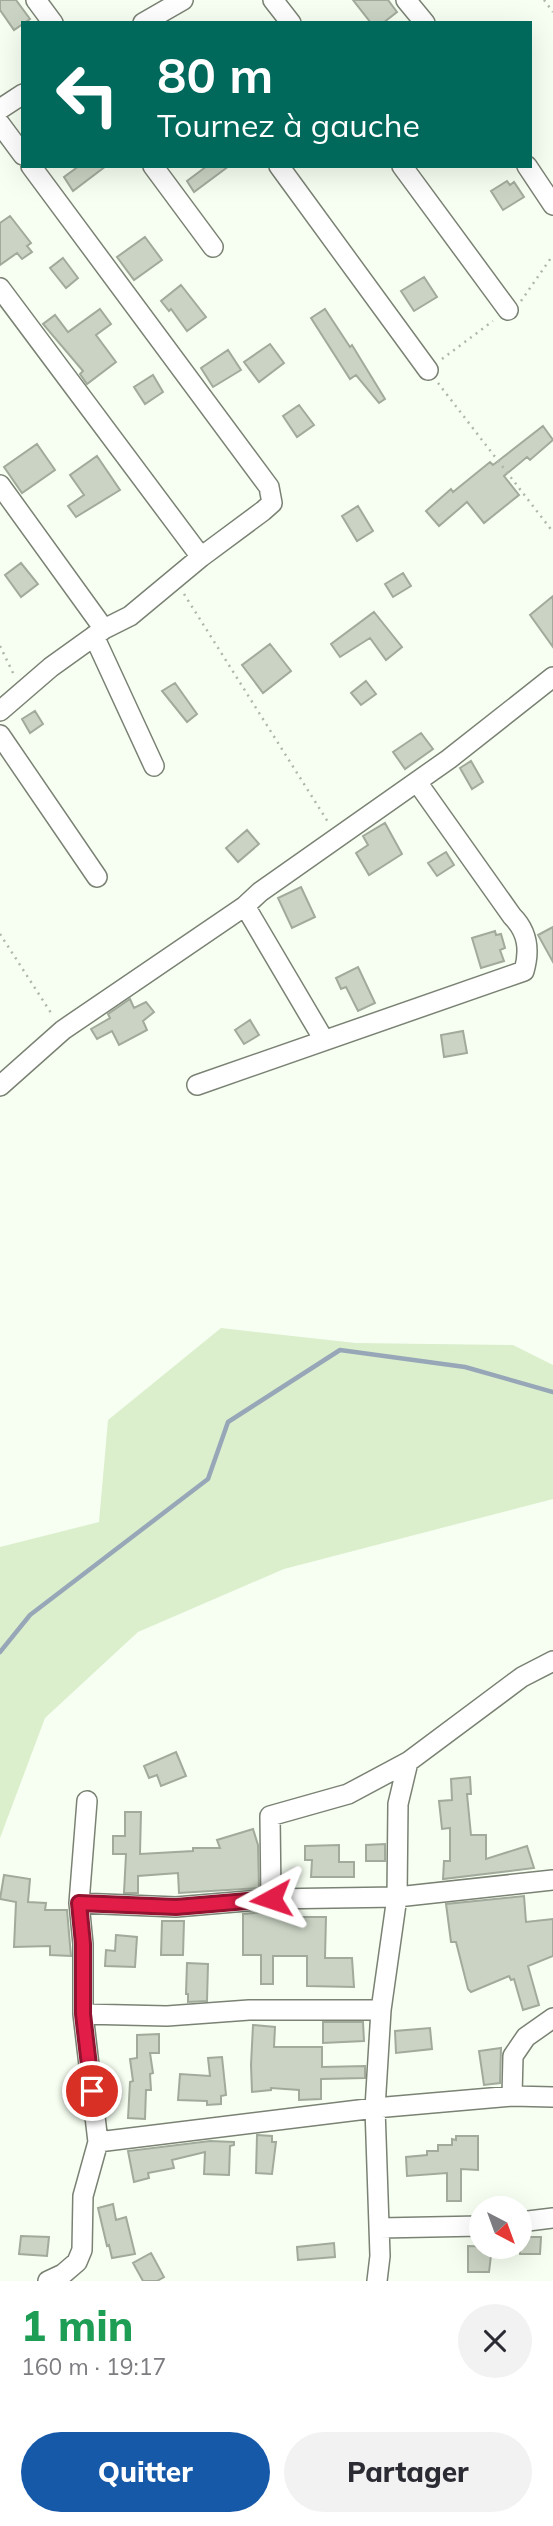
<!DOCTYPE html>
<html lang="fr">
<head>
<meta charset="utf-8">
<style>
	:root { --surface:#fff; --page:#f2f2f3; --text:#2b2b33; --muted:#7c7c81; --accent:#1759a9 }
	body { margin:0; font-family:Mulish,sans-serif; background:var(--page); color:var(--text); height:100vh; display:flex; flex-direction:column; font-size:26px; white-space:nowrap }
	* { box-sizing:border-box; margin:0 }
	p { font-size:23px; color:var(--muted) }
	.icon { flex:none; width:38px; height:38px; fill:none; stroke:currentColor; stroke-width:2; stroke-linecap:round; stroke-linejoin:round }
	.map { position:relative; height:2281px; overflow:hidden }
	.sheet { display:flex; flex-direction:column; background:var(--surface); flex:1 }
	.sheet>* { flex:none }
	.hud { position:absolute; left:21px; top:21px; width:511px; height:147px; border-radius:0px; box-shadow:0 7px 28px #0002; background:#00695c; color:#fff; overflow:hidden }
	.needle { width:46px; rotate:139deg }
	.controls { position:absolute; left:469px; top:2196px; display:grid; gap:14px }
	.controls a { display:grid; place-items:center; width:63px; height:63px; border-radius:50%; background:var(--surface); box-shadow:0 7px 28px #0002; font-size:35px }
	.pin { position:absolute; display:grid; place-items:center; width:60px; height:60px; color:#fff; margin:-30px; border:4px solid #fff; border-radius:50%; box-shadow:0 2px 7px #0007 }
	.me { position:absolute; width:77px; margin:-38px; rotate:265deg; stroke-linejoin:round; filter:drop-shadow(0 0 5px #0008) }
	.turn { display:flex; align-items:center; gap:24px; height:147px; padding:0 21px; font-size:32px }
	.turn .icon { width:91px; height:91px; stroke-width:2.5 }
	.turn b { display:block; font-size:49px; line-height:60px }
	.round { display:grid; place-items:center; flex:none; width:74px; height:74px; border-radius:37px; background:var(--page) }
	.overview { display:flex; align-items:center; justify-content:space-between; height:119px; padding:0 21px }
	h1 { font-size:42px; font-weight:800; line-height:52px; color:#1e9e55 }
	.cta { display:flex; gap:14px; margin-top:auto; padding:14px 21px }
	.cta a { flex:1; height:80px; border-radius:42px; background:var(--accent); color:#fff; font-size:28px; font-weight:800; line-height:80px; text-align:center }
	.cta a+a { background:var(--page); color:var(--text) }
	.map>svg:first-child { display:block }
	.green { fill:#dbefcd }
	.lines { fill:none; stroke-linecap:round; stroke-linejoin:round }
	.stream { stroke:#97a7b8; stroke-width:4.5 }
	.building { fill:#cad3c4; stroke:#a1aa9b; stroke-width:2 }
	.street-casing { stroke:#7a8274; stroke-width:22 }
	.path { stroke:#afb6ab; stroke-width:2.5; stroke-dasharray:2 5; stroke-linecap:butt }
	.street { stroke:#fff; stroke-width:19 }
	.route-casing { stroke:#92132f; stroke-width:18 }
	.route { stroke:#e11d48; stroke-width:12 }
</style>
</head>
<body>
<div class="map">
<svg width="553" height="2281" viewBox="0 0 553 2281">
	<rect width="100%" height="100%" fill="#f7fff2"/>
	<!-- green -->
	<path class="green" d="M 221,1328 L 356,1343 L 513,1345 L 553,1365 L 553,1499 L 284,1569 L 138,1632 L 45,1718 L 0,1838 L 0,1547 L 99,1522 L 108,1420 Z"/>
	<g class="lines">
		<!-- stream -->
		<path class="stream" d="M 0,1652 L 30,1615 L 208,1479 L 228,1422 L 340,1350 L 465,1367 L 553,1392"/>
	</g>
	<!-- building -->
	<path class="building" d="M 0,0 L 16,0 L 30,19 L 14,30 L 0,10 Z
		M 353,0 L 388,0 L 397,12 L 383,23 L 371,23 Z
		M 79,166 L 106,166 L 73,191 L 64,177 Z
		M 207,166 L 229,166 L 194,192 L 187,181 Z
		M 507,181 L 510,185 L 514,182 L 524,197 L 503,210 L 491,191 Z
		M 10,216 L 31,243 L 27,246 L 32,252 L 22,259 L 17,253 L 0,265 L 0,223 Z
		M 145,237 L 162,260 L 134,280 L 117,257 Z
		M 63,258 L 78,278 L 66,288 L 50,268 Z
		M 424,277 L 437,297 L 414,311 L 401,291 Z
		M 181,285 L 206,317 L 187,331 L 171,309 L 169,311 L 161,301 Z
		M 100,309 L 111,324 L 96,335 L 116,362 L 87,384 L 80,374 L 83,371 L 43,324 L 55,315 L 68,332 Z
		M 325,309 L 350,347 L 352,345 L 385,399 L 379,403 L 356,375 L 350,379 L 311,318 Z
		M 270,344 L 284,363 L 259,382 L 244,362 Z
		M 228,350 L 241,370 L 213,387 L 201,368 Z
		M 153,375 L 163,392 L 145,404 L 134,387 Z
		M 299,405 L 314,425 L 297,437 L 283,416 Z
		M 543,426 L 553,440 L 530,460 L 527,457 L 504,476 L 519,495 L 484,523 L 467,502 L 439,526 L 426,511 L 451,489 L 453,492 L 490,462 L 493,465 Z
		M 37,444 L 55,470 L 22,493 L 4,467 Z
		M 97,456 L 120,490 L 76,517 L 68,506 L 84,495 L 70,475 Z
		M 358,506 L 373,531 L 357,541 L 342,516 Z
		M 21,563 L 38,584 L 21,597 L 5,575 Z
		M 403,573 L 411,586 L 393,597 L 385,584 Z
		M 553,596 L 553,647 L 530,615 Z
		M 374,612 L 402,647 L 386,660 L 370,638 L 340,657 L 331,644 Z
		M 270,644 L 291,671 L 263,693 L 242,665 Z
		M 366,681 L 376,694 L 361,705 L 351,693 Z
		M 175,683 L 197,714 L 187,722 L 162,691 Z
		M 35,711 L 43,724 L 30,733 L 22,719 Z
		M 421,733 L 433,749 L 405,769 L 393,752 Z
		M 471,761 L 483,782 L 472,789 L 460,768 Z
		M 385,823 L 402,854 L 369,875 L 356,853 L 368,845 L 363,836 Z
		M 247,830 L 259,844 L 238,862 L 226,848 Z
		M 446,852 L 454,865 L 437,876 L 428,863 Z
		M 301,887 L 315,917 L 292,928 L 278,898 Z
		M 553,927 L 553,962 L 538,935 Z
		M 495,931 L 496,935 L 501,934 L 505,948 L 500,950 L 504,961 L 481,968 L 472,938 Z
		M 358,967 L 375,1003 L 358,1011 L 346,987 L 341,989 L 336,978 Z
		M 130,999 L 134,1008 L 146,1002 L 154,1012 L 143,1021 L 147,1030 L 119,1045 L 112,1031 L 97,1039 L 91,1029 L 110,1018 L 108,1014 Z
		M 250,1020 L 259,1035 L 244,1044 L 235,1030 Z
		M 463,1031 L 467,1053 L 444,1057 L 441,1035 Z
		M 176,1752 L 186,1776 L 161,1786 L 157,1775 L 149,1778 L 144,1766 Z
		M 470,1777 L 471,1794 L 467,1794 L 471,1835 L 486,1835 L 486,1859 L 527,1846 L 534,1868 L 443,1879 L 444,1861 L 450,1861 L 450,1828 L 442,1829 L 439,1801 L 452,1800 L 451,1779 Z
		M 125,1812 L 141,1812 L 140,1854 L 193,1851 L 193,1848 L 220,1848 L 217,1840 L 253,1829 L 258,1845 L 259,1888 L 179,1893 L 178,1873 L 138,1876 L 138,1893 L 124,1893 L 126,1854 L 113,1854 L 113,1836 L 125,1836 Z
		M 385,1844 L 385,1861 L 366,1861 L 366,1845 Z
		M 339,1845 L 339,1862 L 354,1862 L 354,1877 L 311,1877 L 312,1860 L 305,1860 L 305,1846 Z
		M 4,1875 L 30,1879 L 28,1902 L 46,1903 L 45,1910 L 67,1910 L 71,1956 L 50,1955 L 50,1946 L 14,1947 L 16,1902 L 0,1899 Z
		M 524,1896 L 526,1922 L 553,1919 L 553,1956 L 528,1966 L 539,2005 L 523,2010 L 514,1979 L 511,1980 L 509,1976 L 471,1992 L 468,1989 L 456,1942 L 451,1942 L 446,1904 Z
		M 266,1912 L 276,1912 L 276,1917 L 326,1917 L 325,1958 L 352,1958 L 354,1987 L 307,1986 L 307,1956 L 273,1956 L 273,1984 L 261,1984 L 261,1955 L 243,1955 L 243,1914 Z
		M 162,1921 L 184,1921 L 183,1955 L 161,1955 Z
		M 116,1935 L 137,1937 L 135,1967 L 105,1966 L 106,1950 L 115,1951 Z
		M 187,1963 L 208,1964 L 207,2001 L 188,2002 L 188,1994 L 186,1994 Z
		M 323,2022 L 363,2022 L 364,2041 L 323,2043 Z
		M 253,2025 L 275,2027 L 274,2047 L 322,2047 L 322,2067 L 365,2066 L 365,2078 L 321,2079 L 321,2099 L 299,2100 L 299,2090 L 271,2088 L 271,2090 L 252,2092 L 251,2065 Z
		M 430,2028 L 432,2049 L 396,2053 L 395,2031 Z
		M 159,2034 L 159,2053 L 150,2053 L 153,2073 L 150,2074 L 151,2090 L 146,2090 L 145,2119 L 128,2118 L 130,2082 L 133,2081 L 130,2059 L 137,2058 L 137,2035 Z
		M 501,2048 L 500,2083 L 484,2085 L 479,2051 Z
		M 222,2057 L 226,2095 L 221,2096 L 221,2104 L 207,2105 L 207,2101 L 178,2100 L 180,2074 L 210,2076 L 208,2058 Z
		M 257,2135 L 272,2136 L 272,2142 L 276,2142 L 272,2174 L 256,2173 Z
		M 456,2136 L 478,2136 L 478,2170 L 461,2169 L 461,2201 L 447,2201 L 447,2173 L 407,2176 L 406,2157 L 427,2155 L 427,2151 L 438,2151 L 438,2145 L 452,2145 L 452,2139 L 456,2140 Z
		M 210,2141 L 234,2142 L 234,2145 L 230,2146 L 229,2175 L 204,2174 L 205,2152 L 172,2160 L 174,2168 L 148,2173 L 149,2178 L 134,2182 L 128,2151 Z
		M 113,2204 L 116,2220 L 126,2217 L 135,2254 L 112,2258 L 109,2245 L 107,2246 L 98,2208 Z
		M 21,2236 L 49,2237 L 47,2256 L 19,2254 Z
		M 520,2237 L 541,2237 L 540,2254 L 520,2254 Z
		M 334,2243 L 335,2257 L 298,2260 L 297,2247 Z
		M 468,2246 L 492,2247 L 489,2272 L 468,2272 Z
		M 151,2253 L 164,2277 L 157,2281 L 143,2281 L 133,2263 Z"/>
	<g class="lines">
		<!-- street casing -->
		<g class="street-casing">
			<path id="street" d="M 36,0 L 53,23
				M 273,0 L 291,23
				M 406,0 L 425,23
				M 143,23 L 183,0
				M 0,109 L 23,94
				M 0,124 L 23,155
				M 153,166 L 213,247
				M 279,166 L 428,370
				M 402,166 L 508,310
				M 527,166 L 553,205
				M 0,288 L 201,557
				M 0,485 L 104,629
				M 94,636 L 154,766
				M 0,711 L 51,667 L 104,629 L 130,616 L 201,557 L 263,511 L 272,503 L 269,487 L 31,166
				M 0,735 L 97,877
				M 245,906 L 324,1040
				M 197,1085 L 524,971 C 530,950 528,932 512,916 L 417,782
				M 0,1086 L 63,1030 L 245,906 L 260,892 L 449,759 L 553,677
				M 271,1899 L 270,1816 L 348,1794 L 408,1762 L 522,1677 L 553,1661
				M 79,1903 L 176,1907 L 271,1899 L 397,1897 L 553,1880
				M 83,2014 L 167,2016 L 249,2010 L 381,2010
				M 512,2096 L 513,2056 L 526,2037 L 553,2018
				M 98,2142 L 375,2108 L 512,2096 L 553,2097
				M 520,2222 L 553,2218
				M 380,2228 L 481,2226
				M 48,2281 L 63,2274 L 77,2262 L 82,2250 L 83,2196 L 98,2142 L 83,2014 L 83,1944 L 79,1903 L 87,1801
				M 377,2281 L 380,2256 L 375,2108 L 381,2010 L 397,1897 L 398,1804 L 408,1762"/>
		</g>
		<!-- path -->
		<path class="path" d="M 544,0 L 553,12
			M 521,301 L 553,255
			M 442,359 L 493,321
			M 438,383 L 553,532
			M 184,594 L 328,822
			M 0,646 L 14,675
			M 0,934 L 53,1016"/>
		<!-- street -->
		<use href="#street" class="street"/>
	</g>
	<g class="lines">
		<!-- route casing -->
		<g class="route-casing">
			<path id="route" d="M 92,2091 L 83,2014 L 83,1944 L 79,1903 L 176,1907 L 271,1899"/>
		</g>
		<!-- route -->
		<use href="#route" class="route"/>
	</g>
</svg>
<div class="controls">
<a><svg class="needle" viewBox="-14 -14 28 28"><path d="M0-13l5 13h-10z" fill="#e53935"/><path d="M0 13l5-13h-10z" fill="#7c7c81"/></svg></a>
</div>
<div class="pin" style="left:92px;top:2091px;background:#d93025"><svg class="icon" aria-label="arrive" viewBox="0 0 24 24"><path d="M6 21V4h12l-3 4 3 4H6"/></svg></div>
<svg class="me" style="left:271px;top:1899px" viewBox="-20 -20 40 40"><path d="M0-17L14 15 0 8-14 15z" fill="#e11d48" stroke="#fff" stroke-width="4"/></svg>
<div class="hud">
<div class="turn"><svg class="icon" aria-label="left" viewBox="0 0 24 24"><path d="M17 20v-9H6M10 6l-5 5 5 5"/></svg><div><b>80 m</b>Tournez à gauche</div></div>
</div>
</div>
<section class="sheet">
<div class="overview"><div><h1>1 min</h1><p>160 m · 19:17</p></div><a class="round"><svg class="icon" aria-label="close" viewBox="0 0 24 24"><path d="M6 6l12 12M18 6L6 18"/></svg></a></div>
<div class="cta"><a>Quitter</a><a>Partager</a></div>
</section>
</body>
</html>
